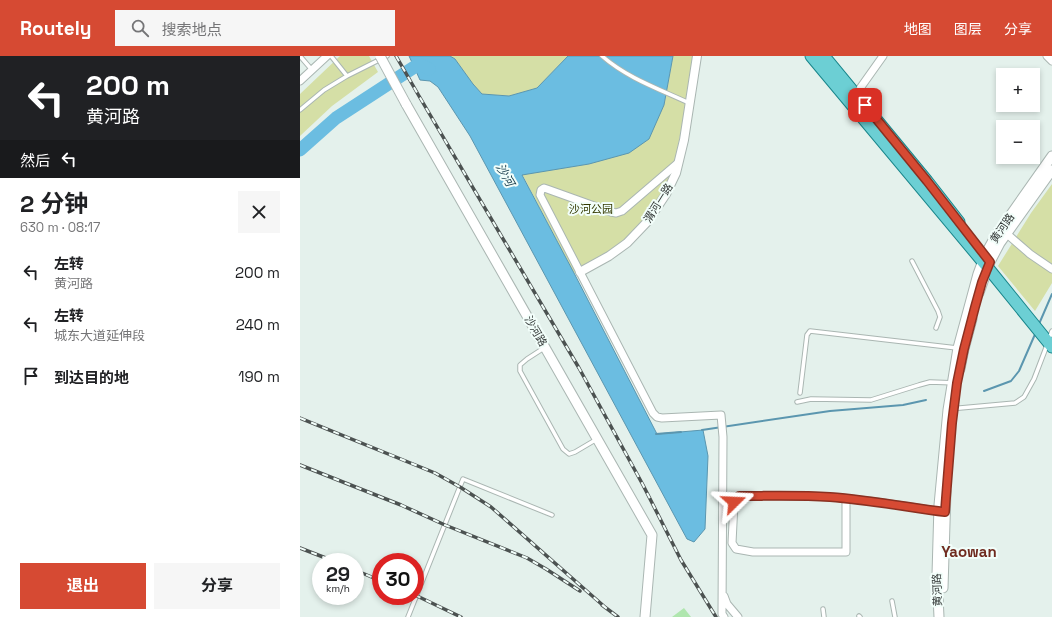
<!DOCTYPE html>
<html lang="zh">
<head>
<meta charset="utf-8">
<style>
	:root { --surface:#fff; --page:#f6f6f6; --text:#202124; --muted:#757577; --accent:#d64a33 }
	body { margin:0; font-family:"Space Grotesk","Noto Sans SC",sans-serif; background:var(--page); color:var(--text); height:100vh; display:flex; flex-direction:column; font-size:15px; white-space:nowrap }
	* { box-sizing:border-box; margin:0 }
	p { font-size:13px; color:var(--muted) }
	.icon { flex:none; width:22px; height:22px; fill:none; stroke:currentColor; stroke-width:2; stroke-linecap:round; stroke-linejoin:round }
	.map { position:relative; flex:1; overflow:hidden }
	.panel { display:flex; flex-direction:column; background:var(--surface); width:300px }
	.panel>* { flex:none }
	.guide { background:#202124; color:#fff; overflow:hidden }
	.buttons { position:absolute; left:696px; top:12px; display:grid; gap:8px }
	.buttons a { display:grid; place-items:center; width:44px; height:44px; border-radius:0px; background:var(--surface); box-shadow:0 2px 6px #0003; font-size:20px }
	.speed { position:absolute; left:12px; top:497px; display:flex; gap:8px; font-size:20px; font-weight:700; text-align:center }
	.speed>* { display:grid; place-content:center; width:52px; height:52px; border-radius:50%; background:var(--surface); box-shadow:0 2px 6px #0003; line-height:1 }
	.speed small { font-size:10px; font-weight:400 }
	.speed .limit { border:6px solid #d22; background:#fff; color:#111 }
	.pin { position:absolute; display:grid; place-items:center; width:34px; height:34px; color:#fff; margin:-17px; border-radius:8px; box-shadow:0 2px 6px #0006 }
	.me { position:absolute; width:44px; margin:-22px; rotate:69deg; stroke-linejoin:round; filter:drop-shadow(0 0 3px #0008) }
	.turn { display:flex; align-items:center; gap:14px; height:84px; padding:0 20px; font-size:18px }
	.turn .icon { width:52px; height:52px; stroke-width:2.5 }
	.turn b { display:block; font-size:28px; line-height:34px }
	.then { display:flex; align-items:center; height:38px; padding:0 20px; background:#0003; gap:8px; font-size:15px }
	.round { display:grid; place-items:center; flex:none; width:42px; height:42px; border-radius:0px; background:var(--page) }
	.head { display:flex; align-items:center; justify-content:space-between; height:68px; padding:0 20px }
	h1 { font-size:24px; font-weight:700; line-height:30px }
	.button { display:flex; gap:8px; margin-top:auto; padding:8px 20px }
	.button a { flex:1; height:46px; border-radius:0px; background:var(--accent); color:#fff; font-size:16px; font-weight:700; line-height:46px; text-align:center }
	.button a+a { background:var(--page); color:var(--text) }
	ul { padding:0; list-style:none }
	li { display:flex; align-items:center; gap:12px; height:52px; padding:0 20px }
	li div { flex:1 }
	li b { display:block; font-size:15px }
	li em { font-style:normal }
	header { display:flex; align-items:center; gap:24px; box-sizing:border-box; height:56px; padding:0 20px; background:var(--accent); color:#fff }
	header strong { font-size:19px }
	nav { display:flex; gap:22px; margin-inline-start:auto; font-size:14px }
	.search { width:280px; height:36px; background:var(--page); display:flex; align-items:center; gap:10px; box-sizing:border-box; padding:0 14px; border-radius:0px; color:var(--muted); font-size:15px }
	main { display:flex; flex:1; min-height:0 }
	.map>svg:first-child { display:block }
	.green { fill:#d5dfa6 }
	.water { fill:#6bbde1; stroke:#5b96af }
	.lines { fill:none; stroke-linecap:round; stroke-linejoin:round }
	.stream { stroke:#5b96af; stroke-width:2 }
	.river { stroke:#6bbde1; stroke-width:13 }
	.building { fill:#afe6ae }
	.service-casing { stroke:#aab6b2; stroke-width:5.5 }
	.minor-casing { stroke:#aab6b2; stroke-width:9 }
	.tertiary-casing { stroke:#aab6b2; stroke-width:10 }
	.secondary-casing { stroke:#aab6b2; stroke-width:11 }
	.primary-casing { stroke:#19868b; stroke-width:13 }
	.service { stroke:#fff; stroke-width:3.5 }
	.minor { stroke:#fff; stroke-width:7 }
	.tertiary { stroke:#fff; stroke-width:8 }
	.secondary { stroke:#fff; stroke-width:9 }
	.primary { stroke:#6ccfd4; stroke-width:11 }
	.rail-casing { stroke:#4c5251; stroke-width:3.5 }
	.rail { stroke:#f2fefa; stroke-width:2; stroke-dasharray:6; stroke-linecap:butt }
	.secondary-bridge-casing { stroke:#aab6b2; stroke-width:11; stroke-linecap:butt }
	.secondary-bridge { stroke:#fff; stroke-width:9 }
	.route-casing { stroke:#8b3021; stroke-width:10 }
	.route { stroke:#d64a33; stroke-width:7 }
	.labels { text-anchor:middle; stroke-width:4; stroke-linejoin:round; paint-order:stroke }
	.street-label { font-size:11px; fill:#353a39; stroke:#f2fefa }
	.park-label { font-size:11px; fill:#333900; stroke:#f2fefa }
	.water-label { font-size:12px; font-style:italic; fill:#153a4a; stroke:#f2fefa }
	.district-label { font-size:15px; font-weight:bold; fill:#6f2b1f; stroke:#f2fefa }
</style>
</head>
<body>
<header>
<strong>Routely</strong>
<div class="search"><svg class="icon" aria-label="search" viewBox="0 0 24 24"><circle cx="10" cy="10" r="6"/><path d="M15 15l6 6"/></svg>搜索地点</div>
<nav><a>地图</a><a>图层</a><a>分享</a></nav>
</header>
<main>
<section class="panel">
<div class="guide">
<div class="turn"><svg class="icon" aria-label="left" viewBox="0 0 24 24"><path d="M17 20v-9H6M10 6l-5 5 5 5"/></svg><div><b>200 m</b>黄河路</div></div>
<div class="then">然后<svg class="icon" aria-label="left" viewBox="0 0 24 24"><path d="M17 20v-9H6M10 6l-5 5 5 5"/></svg></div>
</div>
<div class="head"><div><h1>2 分钟</h1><p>630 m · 08:17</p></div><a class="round"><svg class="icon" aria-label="close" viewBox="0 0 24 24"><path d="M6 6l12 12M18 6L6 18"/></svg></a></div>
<ul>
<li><svg class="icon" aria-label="left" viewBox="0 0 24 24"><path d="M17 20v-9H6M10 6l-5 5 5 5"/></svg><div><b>左转</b><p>黄河路</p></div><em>200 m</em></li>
<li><svg class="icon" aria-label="left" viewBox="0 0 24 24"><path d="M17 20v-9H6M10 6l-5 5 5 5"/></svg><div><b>左转</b><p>城东大道延伸段</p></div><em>240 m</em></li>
<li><svg class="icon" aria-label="arrive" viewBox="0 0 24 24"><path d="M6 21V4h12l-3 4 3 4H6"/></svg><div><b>到达目的地</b></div><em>190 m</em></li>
</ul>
<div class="button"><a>退出</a><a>分享</a></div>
</section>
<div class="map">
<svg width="752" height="561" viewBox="0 0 752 561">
	<rect width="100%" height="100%" fill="#e4f1ec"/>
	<!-- green -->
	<path class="green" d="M 40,0 L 69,0 L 78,16 L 32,50 L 0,80 L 0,38 Z
		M 150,0 L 268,0 L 237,32 L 209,40 L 182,38 L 173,28 L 155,3 Z
		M 373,0 L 395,0 L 375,106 L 364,136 L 347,161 L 331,178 L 308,197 L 274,217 L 222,118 L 289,108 L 364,49 Z
		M 752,128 L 752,227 L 735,255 L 698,210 L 731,157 Z"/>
	<!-- water -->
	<path class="water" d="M 109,0 L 150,0 L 155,3 L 173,28 L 182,38 L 209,40 L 237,32 L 268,0 L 373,0 L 364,49 L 349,83 L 329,97 L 289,108 L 222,119 L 274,217 L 357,378 L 403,374 L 408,400 L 405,473 L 394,486 L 387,483 L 170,80 L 138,31 L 130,25 L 120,24 Z"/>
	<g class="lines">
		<!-- stream -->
		<path class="stream" d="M 739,268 L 752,238
			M 684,335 L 711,325 L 719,315 L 736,276
			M 402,374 L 530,355 L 603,349 L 626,344
			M 356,378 L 381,376"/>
		<!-- river -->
		<path class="river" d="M 0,94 L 36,62 L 119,8 L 129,13"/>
	</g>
	<!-- building -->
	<path class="building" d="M 384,552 L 391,561 L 372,561 Z"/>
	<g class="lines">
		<!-- service casing -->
		<g class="service-casing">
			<path id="service" d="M 0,0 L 12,14
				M 31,0 L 47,20
				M 302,0 C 327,22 359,33 389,47
				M 0,54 L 24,34 L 47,20 L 87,0
				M 612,205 L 638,255 L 640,261 L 636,272
				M 749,283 L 752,275
				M 244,292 L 227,303 L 220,309 L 220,315 L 263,393 L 269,398 L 275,396 L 297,383
				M 500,337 L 507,279 L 510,275 L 657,292
				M 497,346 L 511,343 L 571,344 L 619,329 L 630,326 L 657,327
				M 649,353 L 715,347 L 724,341 L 734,323 L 747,289
				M 592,545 L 595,561
				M 523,553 L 524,561
				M 559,560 L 560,561
				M 108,561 L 163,423 L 252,459"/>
		</g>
		<!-- minor casing -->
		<g class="minor-casing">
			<path id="minor" d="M 747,0 L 752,5
				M 0,25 L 27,0
				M 556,38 L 583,0
				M 378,107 L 322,155 L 316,157 L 311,156 L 247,133 L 244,132 L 241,134 L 240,139 L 353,357 L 357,361 L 362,362 L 421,359 L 423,381 L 422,558 L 424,561
				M 707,178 L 730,198 L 752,213
				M 546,443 L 546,496 L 453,496 L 436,493 L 432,487 L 434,447 L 439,440 C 469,440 500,439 531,441 C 568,444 606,450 643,456
				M 424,540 L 427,548 L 438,561"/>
		</g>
		<!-- tertiary casing -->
		<g class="tertiary-casing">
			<path id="tertiary" d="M 280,216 L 309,200 L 327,187 L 348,165 L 366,138 L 376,117 L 384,84 L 397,0"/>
		</g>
		<!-- secondary casing -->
		<g class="secondary-casing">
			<path id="secondary" d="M 106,48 L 352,479 L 345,561
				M 679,237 L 690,206 L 700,187 L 752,114
				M 660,313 L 664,293 L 672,263
				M 643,532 L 646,435
				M 639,561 L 637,519 L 639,449 L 648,354 L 658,292 L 678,218 L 685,199 L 695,181 L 752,100"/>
		</g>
		<!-- primary casing -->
		<g class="primary-casing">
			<path id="primary" d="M 511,0 L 688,212 L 752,291
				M 524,0 L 627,125 L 659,166"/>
		</g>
		<!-- service -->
		<use href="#service" class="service"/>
		<!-- minor -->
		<use href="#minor" class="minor"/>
		<!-- tertiary -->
		<use href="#tertiary" class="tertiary"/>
		<!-- secondary -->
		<use href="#secondary" class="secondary"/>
		<!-- primary -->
		<use href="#primary" class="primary"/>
		<!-- rail casing -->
		<g class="rail-casing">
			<path id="rail" d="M 96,0 L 119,40 L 279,312 L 343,429 L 381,504 L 416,561
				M 0,362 L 135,417 L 160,431 L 191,451 L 306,552
				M 0,409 L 101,449 L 145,469 L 227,502 L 246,513 L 280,535
				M 0,492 L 36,506
				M 55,514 L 81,525
				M 115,539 L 161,561
				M 302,549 L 318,561"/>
		</g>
		<!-- rail -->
		<use href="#rail" class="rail"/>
		<!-- secondary-bridge casing -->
		<g class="secondary-bridge-casing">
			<path id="secondary-bridge" d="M 80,0 L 106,48"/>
		</g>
		<!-- secondary-bridge -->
		<use href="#secondary-bridge" class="secondary-bridge"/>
	</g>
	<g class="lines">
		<!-- route casing -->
		<g class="route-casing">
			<path id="route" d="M 434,446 L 439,440 C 469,440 500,439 530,441 C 569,444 607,451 645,456 L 646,442 L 652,367 L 657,327 L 664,293 L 675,251 L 682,226 L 690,206 L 627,125 L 565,49"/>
		</g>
		<!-- route -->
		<use href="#route" class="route"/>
	</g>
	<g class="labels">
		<!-- street labels -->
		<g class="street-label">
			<text transform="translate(358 147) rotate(-58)" y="4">渭河一路</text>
			<text transform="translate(702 172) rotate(-56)" y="4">黄河路</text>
			<text transform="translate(236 275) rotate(60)" y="4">沙河路</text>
			<text transform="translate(637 534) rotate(-92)" y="4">黄河路</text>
		</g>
		<!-- park labels -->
		<g class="park-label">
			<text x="291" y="157">沙河公园</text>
		</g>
		<!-- water labels -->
		<g class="water-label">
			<text transform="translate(205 119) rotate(60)" y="4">沙河</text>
		</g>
		<!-- district labels -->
		<g class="district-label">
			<text x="669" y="501">Yaowan</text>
		</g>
	</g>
</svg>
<div class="buttons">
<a>+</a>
<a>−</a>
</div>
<div class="speed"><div>29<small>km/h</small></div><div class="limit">30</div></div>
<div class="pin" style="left:565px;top:49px;background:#d93025"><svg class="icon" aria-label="arrive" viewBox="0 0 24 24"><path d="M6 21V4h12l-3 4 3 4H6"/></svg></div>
<svg class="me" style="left:434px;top:446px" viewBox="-20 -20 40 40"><path d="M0-17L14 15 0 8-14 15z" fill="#d64a33" stroke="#fff" stroke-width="4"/></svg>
</div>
</main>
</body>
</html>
